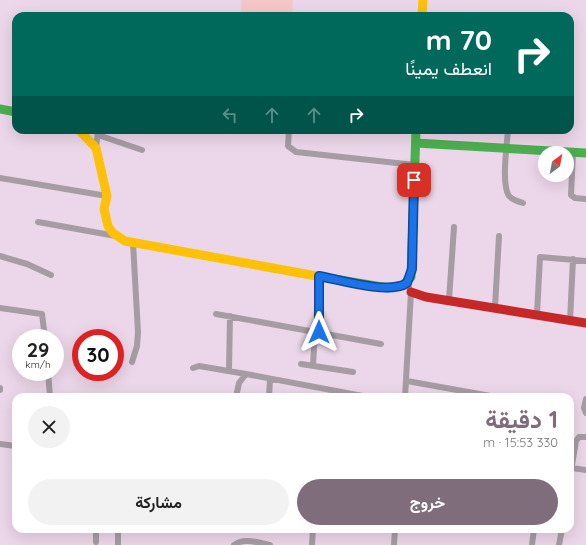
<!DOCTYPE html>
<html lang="ar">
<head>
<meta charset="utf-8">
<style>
	:root { --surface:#fff; --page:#f2f2f2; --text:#222; --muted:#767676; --accent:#7f6d7c }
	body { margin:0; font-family:Quicksand,Vazirmatn,sans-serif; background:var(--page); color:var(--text); direction:rtl; height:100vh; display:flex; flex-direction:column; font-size:15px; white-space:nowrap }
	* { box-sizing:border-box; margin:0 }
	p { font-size:13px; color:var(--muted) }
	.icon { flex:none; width:22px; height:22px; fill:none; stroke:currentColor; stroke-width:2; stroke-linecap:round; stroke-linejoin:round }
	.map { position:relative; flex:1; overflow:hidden; direction:ltr }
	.sheet { position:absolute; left:12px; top:393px; width:562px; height:140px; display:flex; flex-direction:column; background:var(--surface); border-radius:12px; box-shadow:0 4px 16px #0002; direction:rtl }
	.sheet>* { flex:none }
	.hud { position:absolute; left:12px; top:12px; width:562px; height:122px; border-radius:12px; box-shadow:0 4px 16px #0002; direction:rtl; background:#00695c; color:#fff; overflow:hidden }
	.needle { width:26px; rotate:32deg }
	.buttons { position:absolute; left:538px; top:146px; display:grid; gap:8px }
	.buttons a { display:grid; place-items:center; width:36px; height:36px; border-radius:50%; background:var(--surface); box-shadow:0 4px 16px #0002; font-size:20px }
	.speed { position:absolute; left:12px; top:329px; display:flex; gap:8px; font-size:20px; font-weight:700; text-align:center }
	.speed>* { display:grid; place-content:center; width:52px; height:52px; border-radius:50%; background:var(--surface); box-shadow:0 4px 16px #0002; line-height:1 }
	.speed small { font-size:10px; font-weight:400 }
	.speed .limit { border:6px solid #d22; background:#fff; color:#111 }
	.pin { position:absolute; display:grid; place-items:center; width:34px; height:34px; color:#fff; margin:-17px; border-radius:8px; box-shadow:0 2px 6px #0006 }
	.me { position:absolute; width:44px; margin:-22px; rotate:0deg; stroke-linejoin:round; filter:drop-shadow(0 0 3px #0008) }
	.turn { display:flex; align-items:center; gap:14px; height:84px; padding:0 16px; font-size:18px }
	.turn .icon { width:52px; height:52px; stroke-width:2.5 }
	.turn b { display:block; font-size:28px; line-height:34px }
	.lanes { display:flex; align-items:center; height:38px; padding:0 16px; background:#0003; justify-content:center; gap:20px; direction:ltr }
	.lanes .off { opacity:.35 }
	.round { display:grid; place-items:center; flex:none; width:42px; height:42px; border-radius:21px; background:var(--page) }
	.headline { display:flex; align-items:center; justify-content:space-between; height:68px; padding:0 16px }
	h1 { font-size:24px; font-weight:700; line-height:30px; color:var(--accent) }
	.action { display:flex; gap:8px; margin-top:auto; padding:8px 16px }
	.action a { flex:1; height:46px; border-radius:24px; background:var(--accent); color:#fff; font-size:16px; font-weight:700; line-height:46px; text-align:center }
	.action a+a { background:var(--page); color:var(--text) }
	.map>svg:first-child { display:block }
	.green { fill:#f6c7c8 }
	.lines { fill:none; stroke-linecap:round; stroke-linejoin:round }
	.street { stroke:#a69ca4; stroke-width:6 }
	.fast { stroke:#4caf50; stroke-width:9 }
	.slow { stroke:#ffc107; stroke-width:9 }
	.jam { stroke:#c62828; stroke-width:9 }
	.route-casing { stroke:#114b97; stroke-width:10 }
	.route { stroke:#1a73e8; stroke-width:7 }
</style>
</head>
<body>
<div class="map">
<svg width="586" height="545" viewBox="0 0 586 545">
	<rect width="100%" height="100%" fill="#ecd6e9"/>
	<!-- green -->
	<path class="green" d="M 241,0 L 293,0 L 292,16 L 241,16 Z"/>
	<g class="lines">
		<!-- street -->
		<path class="street" d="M 289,130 L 288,146 L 296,152 L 415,165
			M 508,130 C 507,145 501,184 509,196 C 513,200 517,201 523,203
			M 98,135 L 142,150
			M 96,148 L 98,130
			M 573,153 L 571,195 L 575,198 L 586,199
			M 0,178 L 107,196
			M 38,222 L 116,236
			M 0,256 L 27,264 L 51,275
			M 319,276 L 319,332
			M 449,300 L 454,227
			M 495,307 L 499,236
			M 0,308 L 42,314 L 45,338
			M 216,314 L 381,344
			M 537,314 L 540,257 L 586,261
			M 570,321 L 573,259
			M 132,362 L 137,346 L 138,332 L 133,243
			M 301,364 L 353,372
			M 313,365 L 315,332
			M 193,368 L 199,366 L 246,374
			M 229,370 L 230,316
			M 48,372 L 50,396
			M 407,381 L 496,397
			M 0,388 L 0,390
			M 236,397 L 239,383 L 246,374 L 368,397
			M 269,397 L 270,379
			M 405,397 L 411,292 L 407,283
			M 586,399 L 584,408 L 586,413
			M 0,444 L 16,446
			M 572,468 L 586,470
			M 570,477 L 576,441 L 579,437 L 586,437
			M 96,529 L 96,542
			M 118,529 L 118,545
			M 234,545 C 244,537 259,543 270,545
			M 312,545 L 313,529
			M 394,545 L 395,529
			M 532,545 L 534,529
			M 559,545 L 562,529"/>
		<!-- fast -->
		<path class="fast" d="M 0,109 L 16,112
			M 416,143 L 586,153
			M 322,277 L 388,288 L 403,285 L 411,277 L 416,130"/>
		<!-- slow -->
		<path class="slow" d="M 422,16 L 423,0
			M 79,130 L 96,148 L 107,196 L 104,209 L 108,226 L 113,233 L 125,241 L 322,277"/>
		<!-- jam -->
		<path class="jam" d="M 411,292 L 426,297 L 586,323"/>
	</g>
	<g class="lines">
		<!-- route casing -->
		<g class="route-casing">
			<path id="route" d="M 319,332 L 319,276 C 341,280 389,295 407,283 L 412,269 L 414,180"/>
		</g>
		<!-- route -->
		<use href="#route" class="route"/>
	</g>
</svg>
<div class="buttons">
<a><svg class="needle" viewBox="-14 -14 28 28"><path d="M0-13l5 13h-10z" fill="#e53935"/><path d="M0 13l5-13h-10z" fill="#767676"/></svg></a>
</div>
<div class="speed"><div>29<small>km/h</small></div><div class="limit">30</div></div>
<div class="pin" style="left:414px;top:180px;background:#d93025"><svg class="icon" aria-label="arrive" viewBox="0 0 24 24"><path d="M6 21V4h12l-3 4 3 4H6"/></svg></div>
<svg class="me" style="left:319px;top:332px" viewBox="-20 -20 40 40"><path d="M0-17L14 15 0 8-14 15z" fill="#1a73e8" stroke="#fff" stroke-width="4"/></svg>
<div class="hud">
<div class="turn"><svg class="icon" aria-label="right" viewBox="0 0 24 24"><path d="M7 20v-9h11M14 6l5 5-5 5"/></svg><div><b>70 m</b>انعطف يمينًا</div></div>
<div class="lanes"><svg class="icon off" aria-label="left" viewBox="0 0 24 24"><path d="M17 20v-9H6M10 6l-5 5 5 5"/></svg><svg class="icon off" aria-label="ahead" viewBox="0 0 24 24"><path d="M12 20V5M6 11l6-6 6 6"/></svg><svg class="icon off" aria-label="ahead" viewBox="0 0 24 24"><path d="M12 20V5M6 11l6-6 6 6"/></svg><svg class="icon" aria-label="right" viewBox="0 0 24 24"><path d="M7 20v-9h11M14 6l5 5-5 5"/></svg></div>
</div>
<section class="sheet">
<div class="headline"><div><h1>1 دقيقة</h1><p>330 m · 15:53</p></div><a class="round"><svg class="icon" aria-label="close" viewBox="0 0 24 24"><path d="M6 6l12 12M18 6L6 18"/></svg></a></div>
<div class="action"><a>خروج</a><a>مشاركة</a></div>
</section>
</div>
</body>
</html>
